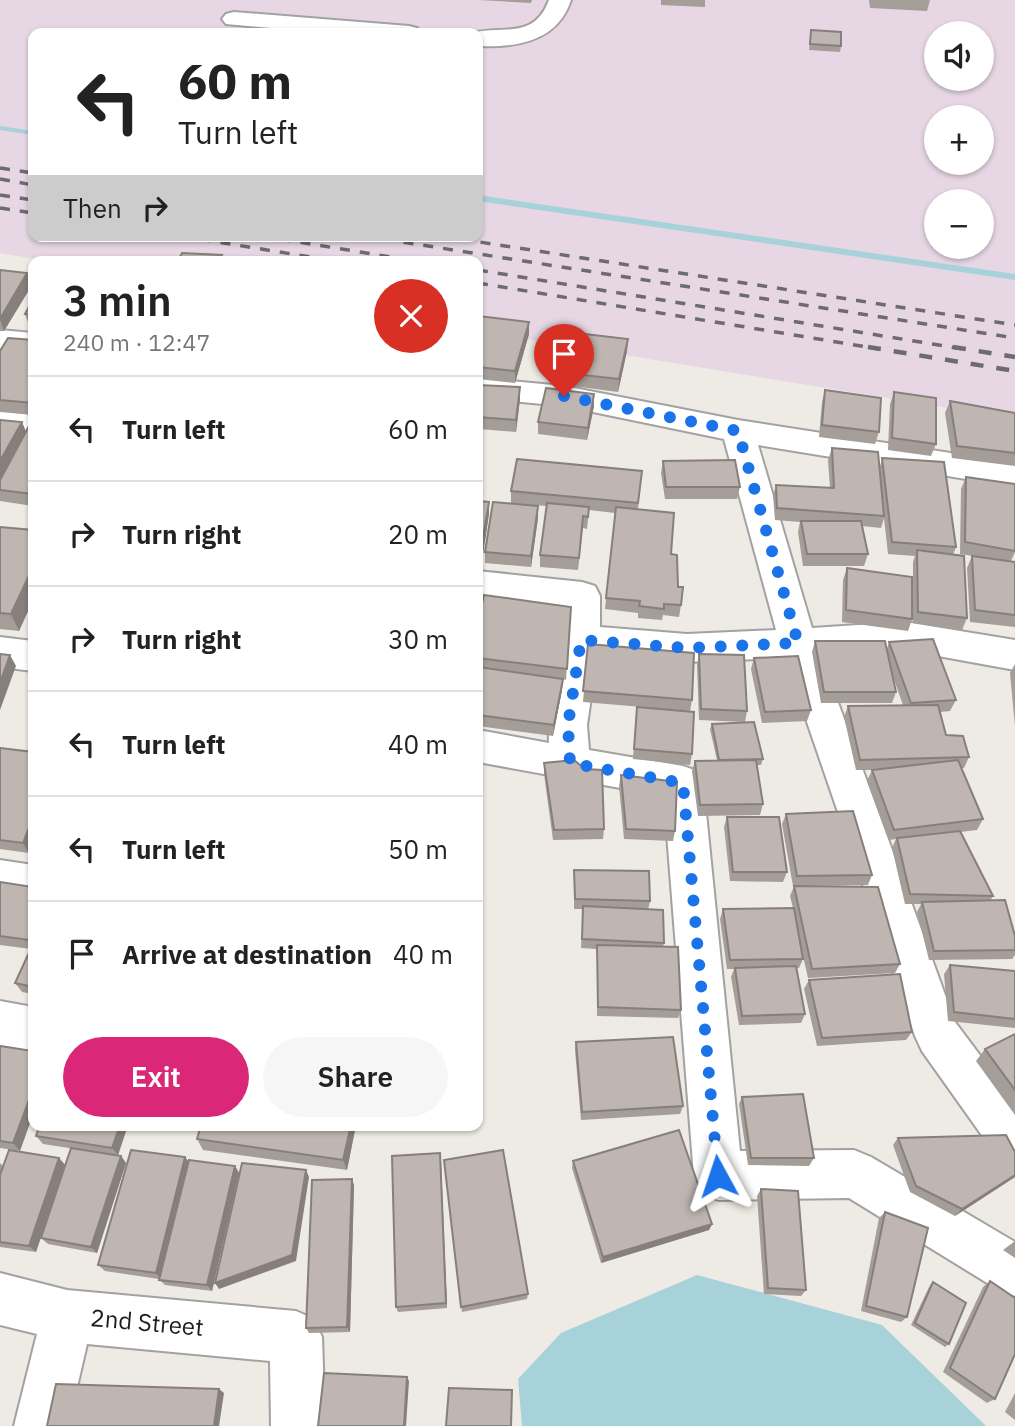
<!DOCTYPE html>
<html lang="en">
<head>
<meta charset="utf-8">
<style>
	:root { --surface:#fff; --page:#f6f6f6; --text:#222; --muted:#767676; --line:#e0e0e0; --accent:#db2777 }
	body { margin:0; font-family:"IBM Plex Sans",sans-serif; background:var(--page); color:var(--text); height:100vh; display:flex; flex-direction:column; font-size:26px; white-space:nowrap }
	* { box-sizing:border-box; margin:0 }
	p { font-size:23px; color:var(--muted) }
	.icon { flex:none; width:38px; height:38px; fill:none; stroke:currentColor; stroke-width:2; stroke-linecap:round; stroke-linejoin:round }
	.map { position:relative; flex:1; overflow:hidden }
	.panel { position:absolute; left:28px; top:256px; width:455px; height:875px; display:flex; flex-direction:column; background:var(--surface); border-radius:14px; box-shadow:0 2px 5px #0004 }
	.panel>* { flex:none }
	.hud { position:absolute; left:28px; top:28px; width:455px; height:214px; border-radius:14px; box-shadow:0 2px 5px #0004; background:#fff; color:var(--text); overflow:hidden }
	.tools { position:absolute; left:924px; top:21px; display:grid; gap:14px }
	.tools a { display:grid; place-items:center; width:70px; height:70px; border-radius:50%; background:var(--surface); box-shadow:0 2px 5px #0004; font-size:35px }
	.pin { position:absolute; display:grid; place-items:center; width:60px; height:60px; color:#fff; margin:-72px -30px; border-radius:50% 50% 50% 0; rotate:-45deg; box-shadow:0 0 7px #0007 }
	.pin .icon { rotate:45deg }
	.me { position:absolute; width:77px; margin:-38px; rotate:355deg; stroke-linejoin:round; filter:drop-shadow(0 0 5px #0008) }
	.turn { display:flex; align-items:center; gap:24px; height:147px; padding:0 35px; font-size:32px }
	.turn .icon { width:91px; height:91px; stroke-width:2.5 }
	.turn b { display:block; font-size:49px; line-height:60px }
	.then { display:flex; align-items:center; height:66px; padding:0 35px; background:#0003; gap:14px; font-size:26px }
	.round { display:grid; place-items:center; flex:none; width:74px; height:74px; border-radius:37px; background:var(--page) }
	.summary { display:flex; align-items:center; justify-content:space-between; height:119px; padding:0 35px }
	h1 { font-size:42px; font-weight:600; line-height:52px }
	.button { display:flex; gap:14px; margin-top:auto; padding:14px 35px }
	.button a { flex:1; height:80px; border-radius:42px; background:var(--accent); color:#fff; font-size:28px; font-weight:600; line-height:80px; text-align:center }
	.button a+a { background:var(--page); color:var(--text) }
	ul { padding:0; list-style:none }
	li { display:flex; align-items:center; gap:21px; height:105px; padding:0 35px; border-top:2px solid var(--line) }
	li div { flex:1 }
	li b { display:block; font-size:26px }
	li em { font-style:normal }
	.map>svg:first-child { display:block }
	.industrial { fill:#e7d7e5; fill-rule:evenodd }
	.water { fill:#a7d2da }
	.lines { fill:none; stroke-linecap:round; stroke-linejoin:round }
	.stream { fill:#a7d2da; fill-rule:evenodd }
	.minor-casing { stroke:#a2a2a2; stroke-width:4 }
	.minor { fill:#fff; fill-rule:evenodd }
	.rail-far1 { stroke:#6c6c6c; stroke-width:3.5; stroke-dasharray:10 10; stroke-linecap:butt }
	.rail { stroke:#6c6c6c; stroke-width:4.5; stroke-dasharray:13 13; stroke-linecap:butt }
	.wall { fill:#a49d98; fill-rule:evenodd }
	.shaded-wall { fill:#867f7c }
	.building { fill:#bfb6b1; stroke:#867f7c; stroke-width:2 }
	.route { stroke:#1a73e8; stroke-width:12; stroke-dasharray:0 21.6 }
	.labels { text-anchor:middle; stroke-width:6; stroke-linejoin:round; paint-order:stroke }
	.near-street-label { font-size:24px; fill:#1e1e1e; stroke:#fff }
</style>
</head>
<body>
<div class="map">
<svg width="1015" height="1426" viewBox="0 0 1015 1426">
	<rect width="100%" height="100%" fill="#eeeae4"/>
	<!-- industrial -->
	<path class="industrial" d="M 0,0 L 1015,0 L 1015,419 L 478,331 L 478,261 L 46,261 L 0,253 ZM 33,33 L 478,33 L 478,236 L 33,236 ZM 936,33 L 982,33 L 982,79 L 936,79 ZM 936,117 L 982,117 L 982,163 L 936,163 ZM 936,201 L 982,201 L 982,247 L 936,247 Z"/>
	<!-- water -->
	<path class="water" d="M 697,1275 L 882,1325 L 986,1426 L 522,1426 L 518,1379 L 561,1333 Z"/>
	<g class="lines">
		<!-- stream -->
		<path class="stream" d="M 0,126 L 33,131 L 33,135 L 0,130 Z
			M 478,195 L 1015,274 L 1015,280 L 478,201 Z"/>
		<!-- minor casing -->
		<g class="minor-casing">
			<path id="minor" d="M 549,0 L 571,0 C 558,41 517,48 478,46 L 478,33 L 472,33 C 504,25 534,40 549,0 Z
				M 234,12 L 409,26 L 417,28 L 421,33 L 324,33 L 226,24 L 222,19 L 226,14 Z
				M 0,330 L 33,333 L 33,353 L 0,350 Z
				M 478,378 L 564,386 L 738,420 L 1015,463 L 1015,487 L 758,445 L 812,628 L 905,622 L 1015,640 L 1015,670 L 905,650 L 821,656 L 955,1022 L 1015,1102 L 1015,1165 L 998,1158 L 922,1051 L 915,1036 L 785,658 L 687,662 L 597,656 L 587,725 L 589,750 L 683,766 L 697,771 L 703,783 L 740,1151 L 854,1150 L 871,1157 L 1015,1242 L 1015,1296 L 997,1289 L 849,1198 L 718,1200 L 701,1193 L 694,1176 L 664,796 L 478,762 L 478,730 L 549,743 C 547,698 562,653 564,607 L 478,597 L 478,571 L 582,582 L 595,586 L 600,596 L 600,627 L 687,634 L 776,630 L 724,439 L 564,406 L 478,398 Z
				M 0,412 L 33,415 L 33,437 L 0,434 Z
				M 0,637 L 33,641 L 33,671 L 0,667 Z
				M 0,860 L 33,865 L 33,903 L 0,898 Z
				M 0,1001 L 33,1007 L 33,1051 L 0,1045 Z
				M 0,1273 L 67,1290 L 296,1311 L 314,1319 L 322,1337 L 325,1426 L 271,1426 L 270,1361 L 87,1344 L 68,1426 L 14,1426 L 37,1334 L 0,1325 Z"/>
		</g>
		<!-- minor -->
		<use href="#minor" class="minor"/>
		<!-- rail-far1 -->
		<path class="rail-far1" d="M 0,168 L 33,173
			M 0,179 L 33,185
			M 0,195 L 33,200
			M 0,208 L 33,213
			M 181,236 L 335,261
			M 261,236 L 416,261
			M 364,236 L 1015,338
			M 441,236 L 1015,325
			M 478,270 L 963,349
			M 478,283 L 879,349"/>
		<!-- rail -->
		<path class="rail" d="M 868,347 L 1015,371
			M 953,347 L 1015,357"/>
	</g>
	<!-- wall -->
	<path class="wall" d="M 479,0 L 532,0 L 531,3 Z
		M 661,0 L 705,0 L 705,7 L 661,5 Z
		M 869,0 L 930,0 L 927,11 L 870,8 Z
		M 811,30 L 841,46 L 840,52 L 809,50 Z
		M 0,270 L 27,273 L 32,285 L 4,331 L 0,331 Z
		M 33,300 L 33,332 L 31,331 L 25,314 Z
		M 478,316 L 529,334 L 515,383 L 478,379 Z
		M 628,339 L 627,351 L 618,392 L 565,385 L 565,373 Z
		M 33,340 L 33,415 L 0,411 L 0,351 Z
		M 478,385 L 520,399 L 516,432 L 478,429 Z
		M 825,390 L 879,432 L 875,444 L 819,437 L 822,402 Z
		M 894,392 L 936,444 L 931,456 L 888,450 L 890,404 Z
		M 594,394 L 594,406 L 587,440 L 538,434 L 538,422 Z
		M 950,401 L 1015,413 L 1015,466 L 952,458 L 945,413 Z
		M 0,420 L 22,422 L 26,433 L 33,427 L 33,506 L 0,501 Z
		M 832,448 L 880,467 L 882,458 L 956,547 L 953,555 L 967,618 L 962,630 L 913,623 L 913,562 L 915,556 L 888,554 L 884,518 L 881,528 L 862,526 L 868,554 L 864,566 L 803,566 L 798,532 L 800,522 L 775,520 L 773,496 L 776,485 L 830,488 L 828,460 Z
		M 663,461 L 740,487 L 737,499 L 665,499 L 661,473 Z
		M 642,471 L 638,509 L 671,554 L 678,587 L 681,605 L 679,617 L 663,615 L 662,620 L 638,618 L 638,613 L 605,609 L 615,513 L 589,510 L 587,529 L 583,528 L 578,570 L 540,567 L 540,555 L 547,506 L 511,503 L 511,491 Z
		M 966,477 L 1015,484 L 1015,627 L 970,622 L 967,568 L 972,556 L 980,557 L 960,554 L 961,489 ZM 1015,552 L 1015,562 L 1011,561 Z
		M 478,501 L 489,514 L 482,560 L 478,560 Z
		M 538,518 L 531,567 L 485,563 L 485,552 Z
		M 0,527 L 33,530 L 33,600 L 19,631 L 0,629 Z
		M 847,568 L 912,619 L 908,631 L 842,622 L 843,580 Z
		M 571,607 L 566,680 L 563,679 L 562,690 L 553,736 L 478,726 L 478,622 Z
		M 815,641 L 887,649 L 889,642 L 956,700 L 950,711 L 940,712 L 946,735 L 969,757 L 964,768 L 961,768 L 983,819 L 977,830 L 960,832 L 993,896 L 990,901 L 1015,936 L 1015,955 L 1012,959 L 929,960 L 917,912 L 921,904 L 905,904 L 892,848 L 896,839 L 889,840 L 867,781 L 872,770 L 873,770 L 856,770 L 844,717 L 848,706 L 903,705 L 892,674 L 896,692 L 892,703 L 821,703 L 812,652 Z
		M 588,644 L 692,700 L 690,711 L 583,702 Z
		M 699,654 L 747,711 L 745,722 L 699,720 L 697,665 Z
		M 754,658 L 811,710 L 807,721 L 762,723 L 751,669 Z
		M 1015,664 L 1015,726 L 1010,673 Z
		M 637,707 L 692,754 L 690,765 L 633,759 Z
		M 712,724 L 763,759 L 761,765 L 757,765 L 763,804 L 760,815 L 698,816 L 692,771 L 695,761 L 717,760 L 710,729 Z
		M 0,748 L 33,752 L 33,842 L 29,853 L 0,849 Z
		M 544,763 L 585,769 L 604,829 L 603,839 L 553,840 L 544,774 Z
		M 621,775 L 675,831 L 673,841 L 624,839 L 619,786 Z
		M 786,814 L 872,875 L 868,885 L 793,886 L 782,824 Z
		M 727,817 L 787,872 L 783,882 L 730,881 L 724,827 Z
		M 574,870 L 650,901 L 648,910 L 664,943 L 663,947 L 681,1010 L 678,1018 L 597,1016 L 597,949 L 581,948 L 583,909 L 574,909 Z
		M 0,882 L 33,887 L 33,994 L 22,992 L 15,983 L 31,949 L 0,945 Z
		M 794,886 L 900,964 L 895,973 L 808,978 L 798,934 L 803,959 L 799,968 L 797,968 L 805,1014 L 801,1023 L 739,1025 L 731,977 L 734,969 L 727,969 L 720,919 L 723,909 L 793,908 L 790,896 Z
		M 950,965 L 1015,971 L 1015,1028 L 948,1021 L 944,974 Z
		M 809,980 L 912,1032 L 906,1040 L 817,1046 L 804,989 Z
		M 1015,1034 L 1015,1115 L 976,1061 L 985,1049 Z
		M 576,1042 L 683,1106 L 680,1114 L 581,1120 L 575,1050 Z
		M 0,1046 L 20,1151 L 0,1148 Z
		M 742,1097 L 814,1158 L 809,1166 L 748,1165 L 739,1104 Z
		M 40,1125 L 128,1125 L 118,1155 L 121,1156 L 126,1163 L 97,1253 L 48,1244 L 41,1238 L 95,1152 L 43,1144 L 36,1136 Z
		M 356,1125 L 347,1170 L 203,1150 L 197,1139 Z
		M 898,1138 L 1015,1177 L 955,1216 L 910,1192 L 893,1145 Z
		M 440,1153 L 447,1308 L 398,1312 L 396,1307 Z
		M 185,1157 L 189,1162 L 235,1166 L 239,1173 L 212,1291 L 165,1285 L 159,1279 L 105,1271 L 98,1265 Z
		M 59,1158 L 65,1165 L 36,1252 L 0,1247 L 0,1163 L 3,1166 Z
		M 444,1160 L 528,1294 L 527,1299 L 462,1312 Z
		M 573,1161 L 712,1224 L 709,1230 L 601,1263 L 572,1168 Z
		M 354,1185 L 350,1332 L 309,1333 L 306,1328 Z
		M 761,1189 L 806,1290 L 801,1296 L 764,1294 L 757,1196 Z
		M 885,1212 L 907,1317 L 901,1322 L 861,1311 L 879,1218 Z
		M 1015,1241 L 1015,1258 L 1003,1250 Z
		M 990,1281 L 995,1399 L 987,1403 L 943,1372 L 983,1287 Z
		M 933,1282 L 949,1344 L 945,1347 L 911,1325 L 930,1285 Z
		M 1015,1393 L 1015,1420 L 1005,1412 Z"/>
	<!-- shaded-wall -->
	<path class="shaded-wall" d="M 27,273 L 32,285 L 4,331 L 0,319 Z
		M 529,322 L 529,334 L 515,383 L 515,371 Z
		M 628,339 L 627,351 L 618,392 L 619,379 Z
		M 520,387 L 520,399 L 516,432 L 516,420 Z
		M 594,394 L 594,406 L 587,440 L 588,428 Z
		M 22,422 L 27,434 L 0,482 L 0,461 Z
		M 489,502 L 489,514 L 482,560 L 481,549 Z
		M 538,506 L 538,518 L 531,567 L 531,556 Z
		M 33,567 L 33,600 L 19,631 L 11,614 Z
		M 10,655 L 16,666 L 0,710 L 0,683 Z
		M 563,679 L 562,690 L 553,736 L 554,725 Z
		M 33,817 L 33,842 L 29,853 L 23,843 Z
		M 33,929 L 33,947 L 29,940 Z
		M 33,1089 L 33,1115 L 20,1151 L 13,1143 Z
		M 120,1125 L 128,1125 L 118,1155 L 112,1148 Z
		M 351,1125 L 356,1125 L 347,1170 L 343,1160 Z
		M 440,1153 L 441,1160 L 447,1308 L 446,1303 Z
		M 121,1156 L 126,1163 L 97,1253 L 91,1247 Z
		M 185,1157 L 190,1164 L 161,1279 L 156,1273 Z
		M 59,1158 L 65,1165 L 36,1252 L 29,1246 Z
		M 235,1166 L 239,1173 L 212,1291 L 207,1285 Z
		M 306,1170 L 309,1177 L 296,1261 L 219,1289 L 215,1283 Z
		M 1015,1175 L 1015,1177 L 955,1216 L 962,1209 Z
		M 352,1179 L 354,1185 L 350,1332 L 347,1327 Z
		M 712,1224 L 709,1230 L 601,1263 L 603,1257 Z
		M 407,1377 L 409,1381 L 406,1426 L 404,1426 Z
		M 219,1389 L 224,1393 L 219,1426 L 214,1426 Z"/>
	<!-- building -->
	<path class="building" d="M 811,30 L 841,32 L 841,46 L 810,44 Z
		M 182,253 L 222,255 L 219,261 L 178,261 Z
		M 0,270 L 27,273 L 0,319 Z
		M 33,300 L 33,315 L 25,314 Z
		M 478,316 L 529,322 L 515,371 L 478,367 Z
		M 576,333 L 628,339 L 619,379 L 565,373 Z
		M 8,338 L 33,340 L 33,403 L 0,400 L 0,351 Z
		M 478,385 L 520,387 L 516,420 L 478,417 Z
		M 546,388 L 594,394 L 588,428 L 538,422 Z
		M 825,390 L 881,398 L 879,432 L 822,425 Z
		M 894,392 L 936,398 L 936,444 L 892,438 Z
		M 950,401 L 1015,413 L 1015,453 L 957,446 Z
		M 0,420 L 22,422 L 0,461 Z
		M 29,426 L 33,427 L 33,494 L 0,490 L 0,480 Z
		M 832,448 L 878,452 L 884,516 L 777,508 L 776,485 L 834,488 Z
		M 882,458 L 944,462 L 956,547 L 892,542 Z
		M 517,459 L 642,471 L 638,503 L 511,491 Z
		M 735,460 L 740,487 L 666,487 L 663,461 Z
		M 966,477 L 1015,484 L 1015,551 L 965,542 Z
		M 478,501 L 489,502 L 481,549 L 478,548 Z
		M 493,502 L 538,506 L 531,556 L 485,552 Z
		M 547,503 L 589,507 L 588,517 L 583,516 L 579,558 L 540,555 Z
		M 616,507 L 674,513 L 671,554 L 677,555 L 678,587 L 683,587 L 681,605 L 664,604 L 664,609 L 639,606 L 640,601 L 606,598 Z
		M 801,521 L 861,521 L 868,554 L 807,554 Z
		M 0,527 L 33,530 L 33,567 L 11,614 L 0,613 Z
		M 917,550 L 964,556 L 967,618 L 918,612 Z
		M 972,556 L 1015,562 L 1015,615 L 975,610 Z
		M 847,568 L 912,577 L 912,619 L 846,610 Z
		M 484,595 L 571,607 L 567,669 L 478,658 L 478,622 Z
		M 933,639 L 956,700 L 911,703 L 889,642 Z
		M 815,641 L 885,641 L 896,692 L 824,692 Z
		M 588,644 L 694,653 L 692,700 L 583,691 Z
		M 0,654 L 10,655 L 0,683 Z
		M 699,654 L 744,655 L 747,711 L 701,709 Z
		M 798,656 L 811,710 L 765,712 L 754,658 Z
		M 478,667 L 563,679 L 554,725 L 478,715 Z
		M 938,705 L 946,735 L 963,736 L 969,757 L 860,760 L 848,706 Z
		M 637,707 L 694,712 L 692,754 L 634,749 Z
		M 754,722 L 763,759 L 719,760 L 712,724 Z
		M 0,748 L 33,752 L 33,817 L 23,843 L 0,840 Z
		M 574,760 L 585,769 L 602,770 L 604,829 L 554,830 L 544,763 Z
		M 756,760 L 763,804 L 700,805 L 695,761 Z
		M 958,760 L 983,819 L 894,830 L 872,770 Z
		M 621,775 L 677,782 L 675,831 L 626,829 Z
		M 853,811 L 872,875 L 797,876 L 786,814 Z
		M 727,817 L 779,817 L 787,872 L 733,872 Z
		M 960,831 L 993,896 L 910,894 L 897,838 Z
		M 574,870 L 649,871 L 650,901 L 575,899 Z
		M 0,882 L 33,887 L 33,929 L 29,940 L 0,936 Z
		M 794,886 L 878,887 L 900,964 L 812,969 Z
		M 1005,900 L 1015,936 L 1015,950 L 934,951 L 922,902 Z
		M 583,906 L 663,910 L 664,943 L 582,939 Z
		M 794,908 L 803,959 L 730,960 L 723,909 Z
		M 33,944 L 33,987 L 15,983 Z
		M 597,945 L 678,947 L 681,1010 L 598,1007 Z
		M 950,965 L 1015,971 L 1015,1019 L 954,1012 Z
		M 796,966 L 805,1014 L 742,1016 L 735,968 Z
		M 900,974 L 912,1032 L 822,1038 L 809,980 Z
		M 1015,1034 L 1015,1090 L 985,1049 Z
		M 673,1037 L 683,1106 L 582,1112 L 576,1042 Z
		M 0,1046 L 33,1051 L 33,1089 L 13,1143 L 0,1141 Z
		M 803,1094 L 814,1158 L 751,1158 L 742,1097 Z
		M 40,1125 L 120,1125 L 112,1148 L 36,1136 Z
		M 201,1125 L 351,1125 L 343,1160 L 197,1139 Z
		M 679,1130 L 712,1224 L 603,1257 L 573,1161 Z
		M 1006,1135 L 1015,1152 L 1015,1175 L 962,1209 L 916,1186 L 898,1138 Z
		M 71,1148 L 121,1156 L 91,1247 L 41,1238 Z
		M 9,1150 L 59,1158 L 29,1246 L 0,1242 L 0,1175 Z
		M 131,1150 L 185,1157 L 156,1273 L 98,1265 Z
		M 503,1150 L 528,1294 L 461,1307 L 444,1160 Z
		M 440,1153 L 446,1303 L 396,1307 L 392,1156 Z
		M 189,1160 L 235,1166 L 207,1285 L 159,1280 Z
		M 242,1163 L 306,1170 L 292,1255 L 215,1283 Z
		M 352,1179 L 347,1327 L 306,1328 L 312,1180 Z
		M 761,1189 L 798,1191 L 806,1290 L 768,1288 Z
		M 885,1212 L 928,1228 L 907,1317 L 866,1306 Z
		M 990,1281 L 1015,1298 L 1015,1354 L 995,1399 L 950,1368 Z
		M 933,1282 L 966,1303 L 949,1344 L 915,1323 Z
		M 324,1373 L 407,1377 L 404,1426 L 318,1426 Z
		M 56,1384 L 219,1389 L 214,1426 L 47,1426 Z
		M 449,1388 L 512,1390 L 511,1426 L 446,1426 Z"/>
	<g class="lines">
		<!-- route -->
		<path class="route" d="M 564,396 L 738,431 L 798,643 L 687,648 L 581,640 L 568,725 L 570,763 L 683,783 L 718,1176"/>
	</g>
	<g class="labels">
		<!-- near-street labels -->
		<g class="near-street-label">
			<text transform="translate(147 1323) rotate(5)" y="8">2nd Street</text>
		</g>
	</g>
</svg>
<div class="tools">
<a><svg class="icon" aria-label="sound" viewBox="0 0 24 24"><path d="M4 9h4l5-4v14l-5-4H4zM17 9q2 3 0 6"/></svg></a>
<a>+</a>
<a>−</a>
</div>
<div class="pin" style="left:564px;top:396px;background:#d93025"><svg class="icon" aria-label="arrive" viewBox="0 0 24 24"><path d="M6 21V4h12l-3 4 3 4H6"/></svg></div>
<svg class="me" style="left:718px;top:1176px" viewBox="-20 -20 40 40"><path d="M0-17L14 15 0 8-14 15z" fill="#1a73e8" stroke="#fff" stroke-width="4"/></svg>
<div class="hud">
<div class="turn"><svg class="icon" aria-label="left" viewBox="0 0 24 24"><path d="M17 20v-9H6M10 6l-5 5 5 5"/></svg><div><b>60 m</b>Turn left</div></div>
<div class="then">Then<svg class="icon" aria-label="right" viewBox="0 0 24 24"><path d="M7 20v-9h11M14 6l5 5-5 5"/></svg></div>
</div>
<section class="panel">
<div class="summary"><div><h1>3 min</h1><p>240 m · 12:47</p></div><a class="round" style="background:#d93025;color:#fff"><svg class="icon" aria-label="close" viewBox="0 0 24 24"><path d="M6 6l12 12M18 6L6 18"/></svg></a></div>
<ul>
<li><svg class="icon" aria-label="left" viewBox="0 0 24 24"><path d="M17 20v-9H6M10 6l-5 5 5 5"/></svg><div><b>Turn left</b></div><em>60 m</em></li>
<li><svg class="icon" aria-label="right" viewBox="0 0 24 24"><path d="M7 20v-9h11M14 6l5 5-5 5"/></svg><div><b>Turn right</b></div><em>20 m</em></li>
<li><svg class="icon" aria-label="right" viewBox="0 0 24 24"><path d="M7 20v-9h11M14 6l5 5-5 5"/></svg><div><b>Turn right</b></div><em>30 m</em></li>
<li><svg class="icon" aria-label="left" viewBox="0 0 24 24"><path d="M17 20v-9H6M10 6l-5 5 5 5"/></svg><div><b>Turn left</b></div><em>40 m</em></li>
<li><svg class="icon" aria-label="left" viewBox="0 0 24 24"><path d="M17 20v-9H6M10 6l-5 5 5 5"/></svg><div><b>Turn left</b></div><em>50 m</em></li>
<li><svg class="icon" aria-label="arrive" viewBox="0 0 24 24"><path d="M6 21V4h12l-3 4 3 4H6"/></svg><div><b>Arrive at destination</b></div><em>40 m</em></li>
</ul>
<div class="button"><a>Exit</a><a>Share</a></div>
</section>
</div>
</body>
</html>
